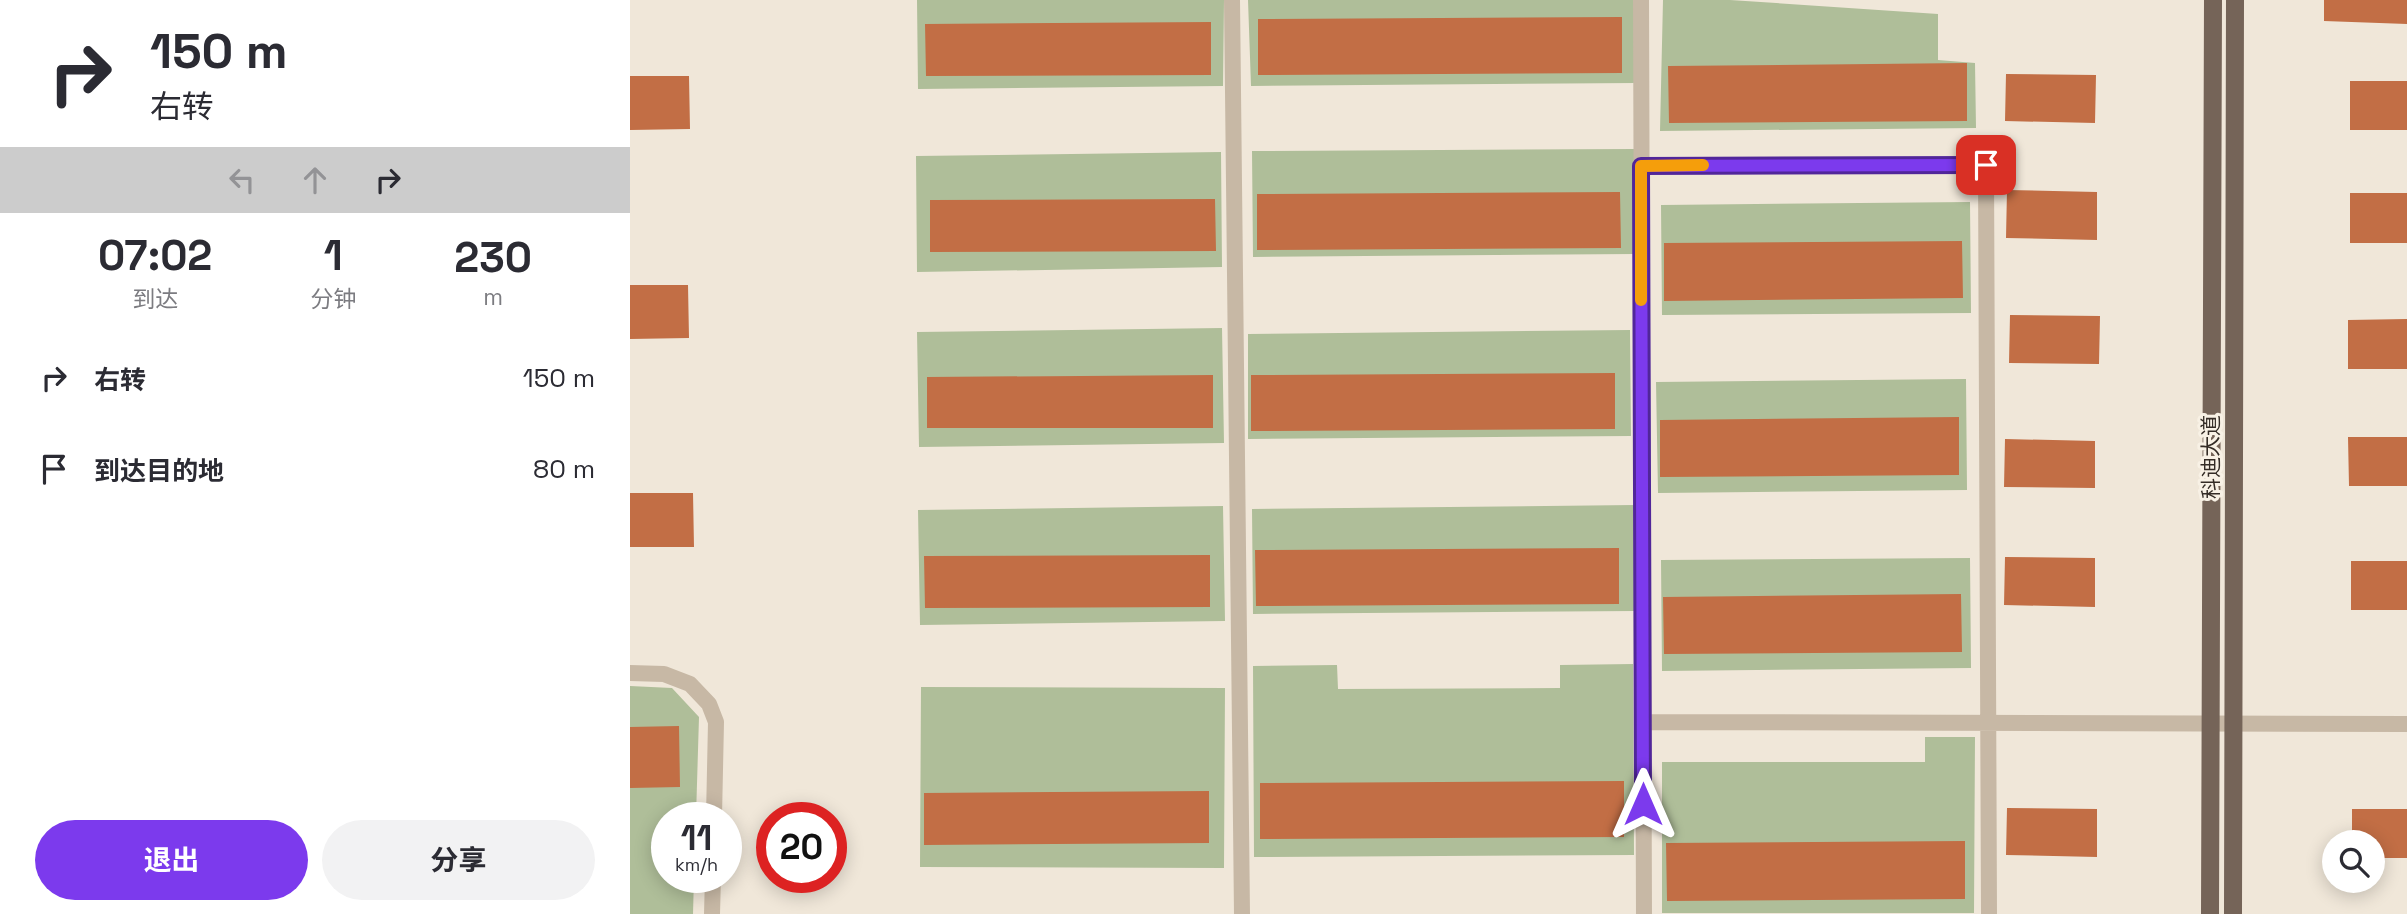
<!DOCTYPE html>
<html lang="zh">
<head>
<meta charset="utf-8">
<style>
	:root { --surface:#fff; --page:#f2f2f3; --text:#2b2b33; --muted:#7c7c81; --accent:#7c3aed }
	body { margin:0; font-family:"Space Grotesk","Noto Sans SC",sans-serif; background:var(--page); color:var(--text); height:100vh; display:flex; flex-direction:column; font-size:26px; white-space:nowrap }
	* { box-sizing:border-box; margin:0 }
	p { font-size:23px; color:var(--muted) }
	.icon { flex:none; width:38px; height:38px; fill:none; stroke:currentColor; stroke-width:2; stroke-linecap:round; stroke-linejoin:round }
	.map { position:relative; flex:1; overflow:hidden }
	.details { display:flex; flex-direction:column; background:var(--surface); width:630px }
	.details>* { flex:none }
	.top-card { background:#fff; color:var(--text); overflow:hidden }
	.buttons { position:absolute; left:1692px; top:830px; display:grid; gap:14px }
	.buttons a { display:grid; place-items:center; width:63px; height:63px; border-radius:50%; background:var(--surface); box-shadow:0 4px 18px #0003; font-size:35px }
	.speed { position:absolute; left:21px; top:802px; display:flex; gap:14px; font-size:35px; font-weight:700; text-align:center }
	.speed>* { display:grid; place-content:center; width:91px; height:91px; border-radius:50%; background:var(--surface); box-shadow:0 4px 18px #0003; line-height:1 }
	.speed small { font-size:18px; font-weight:400 }
	.speed .limit { border:10px solid #d22; background:#fff; color:#111 }
	.pin { position:absolute; display:grid; place-items:center; width:60px; height:60px; color:#fff; margin:-30px; border-radius:14px; box-shadow:0 4px 10px #0006 }
	.me { position:absolute; width:77px; margin:-38px; rotate:0deg; stroke-linejoin:round; filter:drop-shadow(0 0 5px #0008) }
	.turn { display:flex; align-items:center; gap:24px; height:147px; padding:0 35px; font-size:32px }
	.turn .icon { width:91px; height:91px; stroke-width:2.5 }
	.turn b { display:block; font-size:49px; line-height:60px }
	.lanes { display:flex; align-items:center; height:66px; padding:0 35px; background:#0003; justify-content:center; gap:35px; direction:ltr }
	.lanes .off { opacity:.35 }
	.eta { display:flex; justify-content:space-evenly; align-items:center; height:119px; text-align:center }
	.eta b { font-size:42px; font-weight:700; line-height:49px }
	.button { display:flex; gap:14px; margin-top:auto; padding:14px 35px }
	.button a { flex:1; height:80px; border-radius:42px; background:var(--accent); color:#fff; font-size:28px; font-weight:700; line-height:80px; text-align:center }
	.button a+a { background:var(--page); color:var(--text) }
	ul { padding:0; list-style:none }
	li { display:flex; align-items:center; gap:21px; height:91px; padding:0 35px }
	li div { flex:1 }
	li b { display:block; font-size:26px }
	li em { font-style:normal }
	main { display:flex; flex:1; min-height:0 }
	.map>svg:first-child { display:block }
	.green { fill:#afbe99 }
	.building { fill:#c26e45 }
	.lines { fill:none; stroke-linecap:round; stroke-linejoin:round }
	.service { stroke:#c7b8a5; stroke-width:16 }
	.primary { stroke:#756458; stroke-width:18 }
	.route-casing { stroke:#51269a; stroke-width:18 }
	.route { stroke:#7c3aed; stroke-width:12 }
	.slow { stroke:#f59e0b; stroke-width:12 }
	.labels { text-anchor:middle; stroke-width:6; stroke-linejoin:round; paint-order:stroke }
	.street-label { font-size:21px; fill:#342c26; stroke:#f8f1e5 }
</style>
</head>
<body>
<main>
<section class="details">
<div class="top-card">
<div class="turn"><svg class="icon" aria-label="right" viewBox="0 0 24 24"><path d="M7 20v-9h11M14 6l5 5-5 5"/></svg><div><b>150 m</b>右转</div></div>
<div class="lanes"><svg class="icon off" aria-label="left" viewBox="0 0 24 24"><path d="M17 20v-9H6M10 6l-5 5 5 5"/></svg><svg class="icon off" aria-label="ahead" viewBox="0 0 24 24"><path d="M12 20V5M6 11l6-6 6 6"/></svg><svg class="icon" aria-label="right" viewBox="0 0 24 24"><path d="M7 20v-9h11M14 6l5 5-5 5"/></svg></div>
</div>
<div class="eta">
<div><b>07:02</b><p>到达</p></div>
<div><b>1</b><p>分钟</p></div>
<div><b>230</b><p>m</p></div>
</div>
<ul>
<li><svg class="icon" aria-label="right" viewBox="0 0 24 24"><path d="M7 20v-9h11M14 6l5 5-5 5"/></svg><div><b>右转</b></div><em>150 m</em></li>
<li><svg class="icon" aria-label="arrive" viewBox="0 0 24 24"><path d="M6 21V4h12l-3 4 3 4H6"/></svg><div><b>到达目的地</b></div><em>80 m</em></li>
</ul>
<div class="button"><a>退出</a><a>分享</a></div>
</section>
<div class="map">
<svg width="1777" height="914" viewBox="0 0 1777 914">
	<rect width="100%" height="100%" fill="#f0e7d9"/>
	<!-- green -->
	<path class="green" d="M 287,0 L 594,0 L 593,86 L 288,89 Z
		M 618,0 L 1007,0 L 1006,83 L 621,86 Z
		M 1033,0 L 1100,0 L 1308,14 L 1308,60 L 1345,63 L 1346,128 L 1030,131 Z
		M 1004,149 L 1005,254 L 623,257 L 622,151 Z
		M 591,152 L 592,267 L 287,272 L 286,156 Z
		M 1340,202 L 1341,313 L 1032,315 L 1031,205 Z
		M 592,328 L 594,443 L 289,447 L 287,332 Z
		M 1000,330 L 1001,436 L 618,439 L 618,334 Z
		M 1336,379 L 1337,490 L 1028,493 L 1026,382 Z
		M 1004,505 L 1005,611 L 623,614 L 622,509 Z
		M 593,506 L 595,621 L 290,625 L 288,510 Z
		M 1340,558 L 1341,668 L 1032,671 L 1031,560 Z
		M 1003,664 L 1004,855 L 624,857 L 623,666 L 707,665 L 708,689 L 930,688 L 930,665 Z
		M 0,686 L 42,688 L 69,717 L 66,817 L 37,817 L 37,877 L 64,877 L 63,914 L 0,914 Z
		M 291,687 L 595,688 L 594,868 L 290,867 Z
		M 1295,737 L 1345,737 L 1344,913 L 1032,913 L 1032,762 L 1295,762 Z"/>
	<!-- building -->
	<path class="building" d="M 1694,0 L 1777,0 L 1777,24 L 1694,21 Z
		M 992,17 L 992,73 L 628,75 L 628,19 Z
		M 581,22 L 581,75 L 296,76 L 295,24 Z
		M 1337,63 L 1337,121 L 1039,123 L 1038,66 Z
		M 1376,74 L 1466,75 L 1465,123 L 1375,121 Z
		M 0,76 L 59,76 L 60,129 L 0,130 Z
		M 1720,81 L 1777,81 L 1777,130 L 1720,130 Z
		M 1377,190 L 1467,192 L 1467,240 L 1376,238 Z
		M 990,192 L 991,248 L 627,250 L 627,194 Z
		M 1720,193 L 1777,193 L 1777,243 L 1720,243 Z
		M 585,199 L 586,251 L 300,252 L 300,200 Z
		M 1332,241 L 1333,298 L 1034,301 L 1034,243 Z
		M 0,285 L 58,285 L 59,338 L 0,339 Z
		M 1380,315 L 1470,316 L 1469,364 L 1379,363 Z
		M 1777,319 L 1777,369 L 1718,369 L 1718,320 Z
		M 985,373 L 985,429 L 621,431 L 621,375 Z
		M 583,375 L 583,428 L 297,428 L 297,377 Z
		M 1329,417 L 1329,475 L 1030,477 L 1030,420 Z
		M 1718,437 L 1777,437 L 1777,486 L 1719,486 Z
		M 1375,439 L 1465,441 L 1465,488 L 1374,487 Z
		M 0,493 L 63,493 L 64,547 L 0,547 Z
		M 989,548 L 989,604 L 626,606 L 625,550 Z
		M 580,555 L 580,607 L 295,608 L 294,556 Z
		M 1375,557 L 1465,558 L 1465,607 L 1374,605 Z
		M 1721,561 L 1777,561 L 1777,610 L 1721,610 Z
		M 1331,594 L 1332,652 L 1034,654 L 1033,597 Z
		M 49,726 L 50,787 L 0,788 L 0,727 Z
		M 994,781 L 994,837 L 630,839 L 630,783 Z
		M 579,791 L 579,843 L 294,845 L 294,793 Z
		M 1377,808 L 1467,809 L 1467,857 L 1376,855 Z
		M 1722,809 L 1777,809 L 1777,858 L 1743,858 L 1743,842 L 1722,842 Z
		M 1335,841 L 1335,899 L 1037,901 L 1036,843 Z"/>
	<g class="lines">
		<!-- service -->
		<path class="service" d="M 602,0 L 612,914
			M 1011,0 L 1014,914
			M 1011,166 L 1356,165 L 1359,914
			M 0,673 L 34,674 L 60,684 L 79,704 L 86,722 L 84,817
			M 1013,722 L 1777,724
			M 82,914 L 83,877"/>
		<!-- primary -->
		<path class="primary" d="M 1580,914 L 1583,0
			M 1603,914 L 1605,0"/>
	</g>
	<g class="lines">
		<!-- route casing -->
		<g class="route-casing">
			<path id="route" d="M 1013,804 L 1011,166 L 1356,165"/>
		</g>
		<!-- route -->
		<use href="#route" class="route"/>
		<!-- slow -->
		<path class="slow" d="M 1011,300 L 1011,166 L 1073,165"/>
	</g>
	<g class="labels">
		<!-- street labels -->
		<g class="street-label">
			<text transform="translate(1581 457) rotate(-90)" y="7">科迪大道</text>
		</g>
	</g>
</svg>
<div class="buttons">
<a><svg class="icon" aria-label="search" viewBox="0 0 24 24"><circle cx="10" cy="10" r="6"/><path d="M15 15l6 6"/></svg></a>
</div>
<div class="speed"><div>11<small>km/h</small></div><div class="limit">20</div></div>
<div class="pin" style="left:1356px;top:165px;background:#d93025"><svg class="icon" aria-label="arrive" viewBox="0 0 24 24"><path d="M6 21V4h12l-3 4 3 4H6"/></svg></div>
<svg class="me" style="left:1013px;top:804px" viewBox="-20 -20 40 40"><path d="M0-17L14 15 0 8-14 15z" fill="#7c3aed" stroke="#fff" stroke-width="4"/></svg>
</div>
</main>
</body>
</html>
